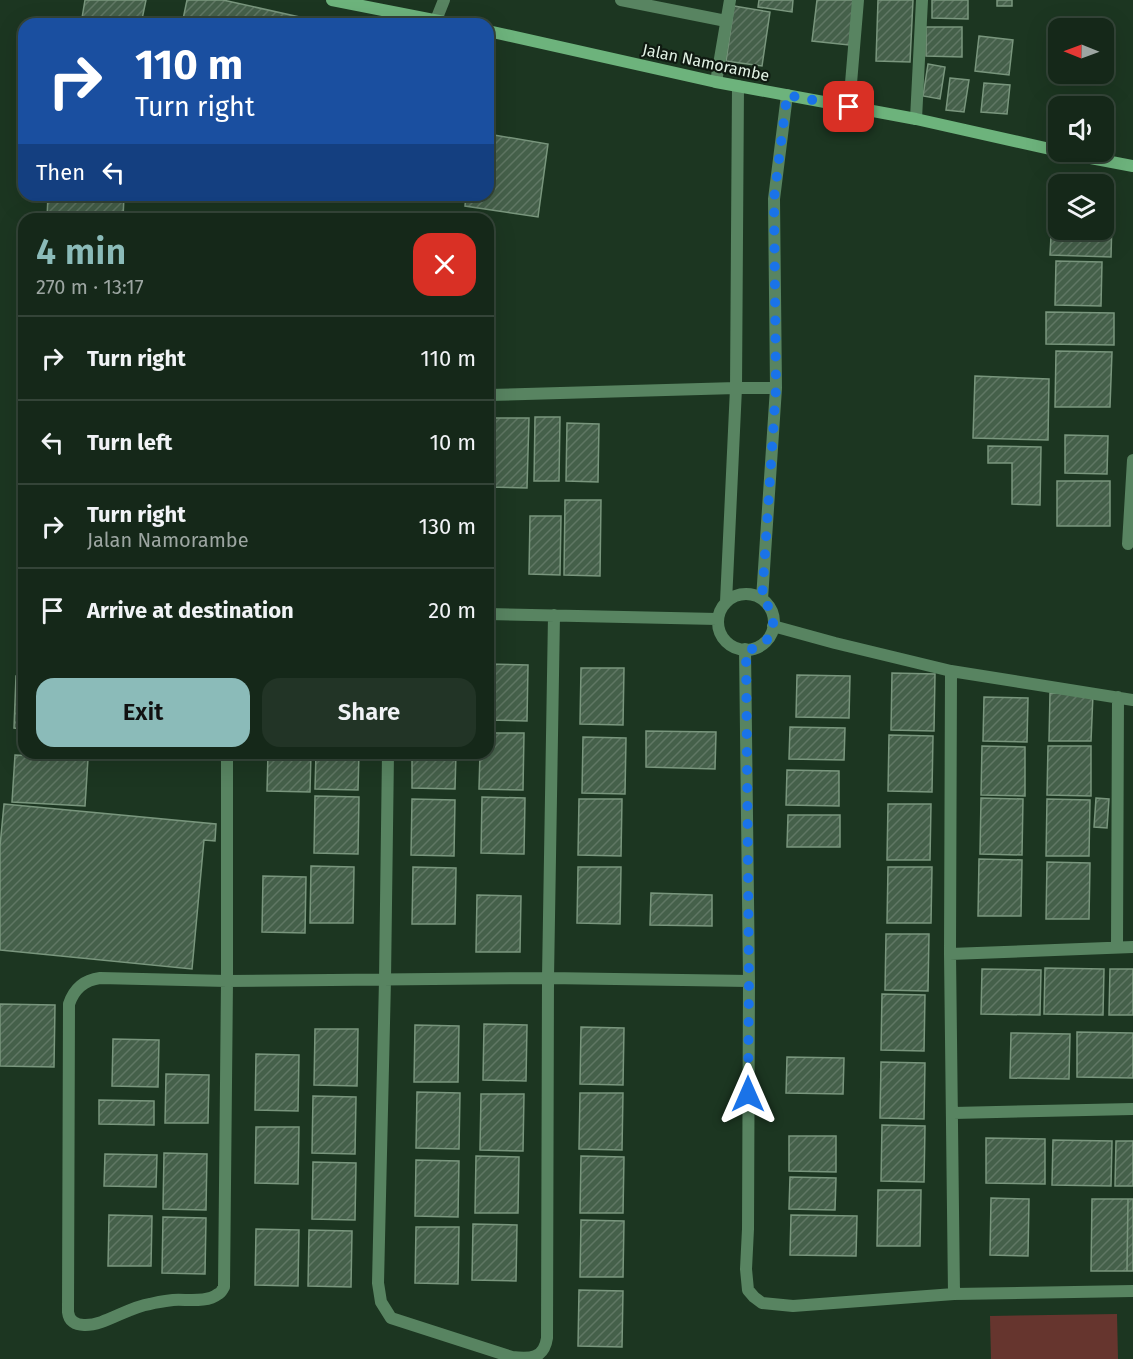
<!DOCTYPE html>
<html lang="en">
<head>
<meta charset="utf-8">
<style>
	:root { --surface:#152819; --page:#223426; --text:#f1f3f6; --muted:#9da6a2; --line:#344438; --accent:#8bbbb9 }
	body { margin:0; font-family:"Fira Sans",sans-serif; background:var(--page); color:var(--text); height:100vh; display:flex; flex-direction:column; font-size:22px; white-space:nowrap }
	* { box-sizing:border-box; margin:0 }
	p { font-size:20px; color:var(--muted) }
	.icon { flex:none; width:33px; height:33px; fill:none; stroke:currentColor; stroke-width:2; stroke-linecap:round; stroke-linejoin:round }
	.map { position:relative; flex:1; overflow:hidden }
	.side { position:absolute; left:18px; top:213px; width:476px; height:546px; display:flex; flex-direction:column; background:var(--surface); border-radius:18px; box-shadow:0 6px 24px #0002,0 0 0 2px var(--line) }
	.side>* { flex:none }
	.guide { position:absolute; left:18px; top:18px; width:476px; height:183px; border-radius:18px; box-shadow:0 6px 24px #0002,0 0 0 2px var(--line); background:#1a4fa0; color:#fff; overflow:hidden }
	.needle { width:39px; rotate:271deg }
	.buttons { position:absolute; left:1048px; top:18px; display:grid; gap:12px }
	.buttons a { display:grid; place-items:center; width:66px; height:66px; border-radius:12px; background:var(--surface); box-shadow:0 6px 24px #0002,0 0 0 2px var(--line); font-size:30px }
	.pin { position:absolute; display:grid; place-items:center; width:51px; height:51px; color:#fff; margin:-26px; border-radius:12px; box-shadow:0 3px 9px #0006 }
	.me { position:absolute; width:66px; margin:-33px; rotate:0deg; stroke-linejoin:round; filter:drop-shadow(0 0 4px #0008) }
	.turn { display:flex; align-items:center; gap:21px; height:126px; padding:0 18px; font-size:27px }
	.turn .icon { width:78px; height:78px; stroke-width:2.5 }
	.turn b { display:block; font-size:42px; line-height:51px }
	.then { display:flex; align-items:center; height:57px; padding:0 18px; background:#0003; gap:12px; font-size:22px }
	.round { display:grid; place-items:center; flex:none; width:63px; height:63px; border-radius:18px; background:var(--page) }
	.summary { display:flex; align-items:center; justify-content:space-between; height:102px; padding:0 18px }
	h1 { font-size:36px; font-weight:600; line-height:45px; color:var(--accent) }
	.button { display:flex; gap:12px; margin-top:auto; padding:12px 18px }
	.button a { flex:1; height:69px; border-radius:18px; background:var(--accent); color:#111; font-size:24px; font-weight:600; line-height:69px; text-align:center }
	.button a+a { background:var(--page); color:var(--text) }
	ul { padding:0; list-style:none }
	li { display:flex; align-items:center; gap:18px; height:84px; padding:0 18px; border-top:2px solid var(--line) }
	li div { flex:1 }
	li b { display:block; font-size:22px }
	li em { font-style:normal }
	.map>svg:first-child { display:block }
	.garden { fill:#66352e }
	.building { fill:url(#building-hatch); stroke:#79967d; stroke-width:1.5 }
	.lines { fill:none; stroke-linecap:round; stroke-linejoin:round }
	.minor { stroke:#588461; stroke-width:12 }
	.secondary { stroke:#6db37c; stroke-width:12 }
	.route { stroke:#1a73e8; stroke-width:10; stroke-dasharray:0 18 }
	.labels { text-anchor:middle; stroke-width:4.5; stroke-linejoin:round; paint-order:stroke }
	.street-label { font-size:16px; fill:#e1f1e4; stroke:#0f1a11 }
</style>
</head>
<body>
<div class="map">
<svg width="1133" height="1359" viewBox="0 0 1133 1359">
	<defs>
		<pattern id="building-hatch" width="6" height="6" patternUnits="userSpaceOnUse" patternTransform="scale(1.5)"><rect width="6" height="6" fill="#45604a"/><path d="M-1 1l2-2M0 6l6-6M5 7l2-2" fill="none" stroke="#607764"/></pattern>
	</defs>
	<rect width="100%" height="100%" fill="#1c3621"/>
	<!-- garden -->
	<path class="garden" d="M 1117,1314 L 1118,1359 L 991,1359 L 990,1316 Z"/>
	<!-- building -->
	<path class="building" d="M 85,0 L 146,0 L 141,24 L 81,24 Z
		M 187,0 L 223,0 L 331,24 L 182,24 Z
		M 759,0 L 793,0 L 792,12 L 758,7 Z
		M 817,0 L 855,0 L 849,45 L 812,41 Z
		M 878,0 L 913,0 L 910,62 L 876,61 Z
		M 932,0 L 968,0 L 968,19 L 932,18 Z
		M 997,0 L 1012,0 L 1012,6 L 997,6 Z
		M 734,6 L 770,12 L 762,66 L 726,61 Z
		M 926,27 L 962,27 L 962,57 L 926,56 Z
		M 979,36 L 1013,40 L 1009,75 L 975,71 Z
		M 928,64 L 945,67 L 940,99 L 923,96 Z
		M 950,78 L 969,80 L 964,112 L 946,110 Z
		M 984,83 L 1010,85 L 1007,114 L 981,112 Z
		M 488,134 L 548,144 L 538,217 L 465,206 L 466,195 L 488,195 Z
		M 48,195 L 124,195 L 123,219 L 47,219 Z
		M 1052,218 L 1059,218 L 1059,230 L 1104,230 L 1104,219 L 1112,219 L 1111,257 L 1050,255 Z
		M 1056,261 L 1102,262 L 1101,306 L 1055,305 Z
		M 1046,312 L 1114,313 L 1114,345 L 1046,344 Z
		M 1056,351 L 1112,352 L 1110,407 L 1055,407 Z
		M 975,376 L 1049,379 L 1048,440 L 973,438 Z
		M 535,417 L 560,417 L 559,481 L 534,481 Z
		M 488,418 L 529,418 L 527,488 L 488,487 Z
		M 567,423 L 599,424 L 598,482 L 566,481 Z
		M 1065,435 L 1108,436 L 1107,474 L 1065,473 Z
		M 988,446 L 1041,447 L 1040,505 L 1012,504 L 1012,463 L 988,463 Z
		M 1057,481 L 1110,481 L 1110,526 L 1057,526 Z
		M 19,490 L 24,490 L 24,587 L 17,587 Z
		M 565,500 L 601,500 L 600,576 L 564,575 Z
		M 530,516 L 561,516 L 560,575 L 529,574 Z
		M 488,664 L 528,665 L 527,721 L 488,720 Z
		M 581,668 L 624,668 L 623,725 L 580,724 Z
		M 892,673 L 935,674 L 934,731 L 891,730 Z
		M 797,675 L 850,676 L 849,718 L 796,717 Z
		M 16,676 L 24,677 L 24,729 L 14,728 Z
		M 1050,693 L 1093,694 L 1091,741 L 1049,741 Z
		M 984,697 L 1028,698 L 1027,742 L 983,741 Z
		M 790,727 L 845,728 L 844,760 L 789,759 Z
		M 646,731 L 716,732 L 715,769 L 646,767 Z
		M 488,733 L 524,733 L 523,790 L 479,789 L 480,753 L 488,753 Z
		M 889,735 L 933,736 L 932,792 L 888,791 Z
		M 583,737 L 626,738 L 625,794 L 582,793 Z
		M 982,746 L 1025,747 L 1025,796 L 981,795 Z
		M 1048,746 L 1091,746 L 1091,796 L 1047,795 Z
		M 268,753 L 311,753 L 310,792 L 267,791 Z
		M 316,753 L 359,753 L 358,790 L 315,789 Z
		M 412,753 L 456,753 L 455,789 L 412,788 Z
		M 15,755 L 88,759 L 85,806 L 12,802 Z
		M 787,770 L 839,771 L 839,806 L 786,805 Z
		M 315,796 L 359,797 L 358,854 L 314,853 Z
		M 482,797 L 525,798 L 524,854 L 481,853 Z
		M 981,798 L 1023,799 L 1022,855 L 980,854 Z
		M 1096,798 L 1109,799 L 1107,828 L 1094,827 Z
		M 412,799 L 455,800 L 454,856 L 411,855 Z
		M 579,799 L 622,799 L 621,856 L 578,855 Z
		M 1047,799 L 1090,800 L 1089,856 L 1046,856 Z
		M 4,804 L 216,824 L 215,841 L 204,840 L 192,969 L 0,950 L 0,846 Z
		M 888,804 L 931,804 L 930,860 L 887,860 Z
		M 788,815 L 840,815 L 840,847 L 787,847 Z
		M 979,859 L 1022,860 L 1021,916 L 978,916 Z
		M 1047,862 L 1090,863 L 1089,919 L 1046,919 Z
		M 311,866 L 354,867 L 353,923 L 310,923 Z
		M 413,867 L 456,868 L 455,924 L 412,924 Z
		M 578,867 L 621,867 L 620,924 L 577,923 Z
		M 888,867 L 932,867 L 931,923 L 887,923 Z
		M 263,876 L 306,877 L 305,933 L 262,932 Z
		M 651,893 L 712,895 L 712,926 L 650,925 Z
		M 477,895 L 521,896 L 520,952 L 476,952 Z
		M 886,934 L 929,934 L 928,991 L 885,990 Z
		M 1045,968 L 1104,969 L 1103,1015 L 1044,1014 Z
		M 982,969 L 1041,970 L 1040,1015 L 981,1014 Z
		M 1110,969 L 1133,969 L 1133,1015 L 1109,1015 Z
		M 882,994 L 925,995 L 924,1051 L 881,1050 Z
		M 0,1004 L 55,1005 L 54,1067 L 0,1066 Z
		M 484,1024 L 527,1025 L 526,1081 L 483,1080 Z
		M 415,1025 L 459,1026 L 458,1082 L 414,1082 Z
		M 581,1027 L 624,1028 L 623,1085 L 580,1084 Z
		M 315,1029 L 358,1029 L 357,1086 L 314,1085 Z
		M 1077,1032 L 1133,1033 L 1133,1078 L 1077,1077 Z
		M 1011,1033 L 1070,1034 L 1069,1079 L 1010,1078 Z
		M 113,1039 L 159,1040 L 158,1087 L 112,1086 Z
		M 256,1054 L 299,1055 L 298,1111 L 255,1110 Z
		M 787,1057 L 844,1058 L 843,1094 L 786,1093 Z
		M 881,1062 L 925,1063 L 924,1119 L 880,1118 Z
		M 166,1074 L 209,1075 L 208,1123 L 165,1123 Z
		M 417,1092 L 460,1093 L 459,1149 L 416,1148 Z
		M 580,1093 L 623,1093 L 622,1150 L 579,1149 Z
		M 481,1094 L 524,1094 L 523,1151 L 480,1150 Z
		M 313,1096 L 356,1097 L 355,1154 L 312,1153 Z
		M 99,1100 L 154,1101 L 154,1125 L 99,1124 Z
		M 882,1125 L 925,1126 L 924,1182 L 881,1181 Z
		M 256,1127 L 299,1127 L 298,1184 L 255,1183 Z
		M 789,1136 L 836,1136 L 836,1172 L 789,1171 Z
		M 986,1138 L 1045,1139 L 1045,1184 L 986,1183 Z
		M 1053,1140 L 1112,1141 L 1111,1186 L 1052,1185 Z
		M 1116,1141 L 1133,1141 L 1133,1186 L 1115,1186 Z
		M 164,1153 L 207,1154 L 206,1210 L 163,1209 Z
		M 105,1154 L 157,1155 L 156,1187 L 104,1186 Z
		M 476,1156 L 519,1157 L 518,1213 L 475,1213 Z
		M 581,1156 L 624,1157 L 623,1213 L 580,1213 Z
		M 416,1160 L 459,1161 L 458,1217 L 415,1216 Z
		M 313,1162 L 356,1163 L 355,1220 L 312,1219 Z
		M 790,1177 L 836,1178 L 835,1210 L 789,1209 Z
		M 878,1190 L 921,1190 L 920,1246 L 877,1246 Z
		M 991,1198 L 1029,1199 L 1028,1256 L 990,1255 Z
		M 1092,1199 L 1128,1199 L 1127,1271 L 1091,1271 Z
		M 1128,1199 L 1133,1199 L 1133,1271 L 1127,1271 Z
		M 109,1215 L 152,1216 L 151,1266 L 108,1266 Z
		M 791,1215 L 857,1216 L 856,1256 L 790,1255 Z
		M 163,1217 L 206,1218 L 205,1274 L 162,1273 Z
		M 581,1220 L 624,1221 L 623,1277 L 580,1277 Z
		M 473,1224 L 517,1225 L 516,1281 L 472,1280 Z
		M 416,1227 L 459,1227 L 458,1284 L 415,1283 Z
		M 256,1229 L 299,1230 L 298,1286 L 255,1285 Z
		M 309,1230 L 352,1231 L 351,1287 L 308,1286 Z
		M 579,1290 L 623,1291 L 622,1347 L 578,1346 Z"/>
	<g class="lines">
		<!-- minor -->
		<path class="minor" d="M 621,0 L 726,21
			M 436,20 L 444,0
			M 716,82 L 730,0
			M 849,107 L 858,0
			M 916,119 L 922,0
			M 488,395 L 736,388 L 776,388
			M 1128,544 L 1133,460
			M718 622a28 28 0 1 1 56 0a28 28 0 1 1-56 0Z
			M 762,599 L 776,388 L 774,199 L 787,95
			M 726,602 L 736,388 L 738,86
			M 488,614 L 717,619
			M 773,626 L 835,643 L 951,671 L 1133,700
			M 745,649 L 749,981 L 748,1229 L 746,1269 L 748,1290 L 754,1297 L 762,1303 L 793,1306 L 954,1294 L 1133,1291
			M 951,671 L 950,954 L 954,1294
			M 227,753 L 227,981 L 224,1287 C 222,1290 221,1293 218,1294 C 207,1303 186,1299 173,1300 C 165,1301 157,1302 150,1304 C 128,1307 104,1326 84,1325 C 75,1325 69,1321 68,1312 L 69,1004 C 74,989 84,980 100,978 L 227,981 L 548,978 L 749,981
			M 388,753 L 385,980 L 378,1283 L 381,1302 L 391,1318 L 512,1357 C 530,1359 544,1359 547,1338 L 548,978 L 554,615
			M 1117,947 L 1118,697
			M 950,954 L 1133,947
			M 953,1113 L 1133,1109"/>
		<!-- secondary -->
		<path class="secondary" d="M 332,0 L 454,24
			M 488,31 L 716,82 L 916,119 L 1059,151
			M 1059,152 L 1133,166"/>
	</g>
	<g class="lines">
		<!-- route -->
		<path class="route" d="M 748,1094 L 749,981 L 746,650 C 774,647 782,618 762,599 L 776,388 L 774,199 L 787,95 L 849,107"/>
	</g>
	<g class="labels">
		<!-- street labels -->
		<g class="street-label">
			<text transform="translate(706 62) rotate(12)" y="6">Jalan Namorambe</text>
		</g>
	</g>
</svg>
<div class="buttons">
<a><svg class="needle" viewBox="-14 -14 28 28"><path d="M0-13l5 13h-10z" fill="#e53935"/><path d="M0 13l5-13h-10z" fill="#9da6a2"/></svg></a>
<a><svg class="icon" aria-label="sound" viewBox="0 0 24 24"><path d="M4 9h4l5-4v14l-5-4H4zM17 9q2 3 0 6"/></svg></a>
<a><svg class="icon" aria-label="layers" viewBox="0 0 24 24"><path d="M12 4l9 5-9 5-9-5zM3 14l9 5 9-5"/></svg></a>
</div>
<div class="pin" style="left:849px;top:107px;background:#d93025"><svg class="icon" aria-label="arrive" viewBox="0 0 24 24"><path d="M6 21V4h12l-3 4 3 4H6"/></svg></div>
<svg class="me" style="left:748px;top:1094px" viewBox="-20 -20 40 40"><path d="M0-17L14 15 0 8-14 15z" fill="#1a73e8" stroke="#fff" stroke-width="4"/></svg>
<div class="guide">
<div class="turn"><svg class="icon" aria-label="right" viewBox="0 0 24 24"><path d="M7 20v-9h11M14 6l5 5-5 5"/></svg><div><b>110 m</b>Turn right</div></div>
<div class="then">Then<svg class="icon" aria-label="left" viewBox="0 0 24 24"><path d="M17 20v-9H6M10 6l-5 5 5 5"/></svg></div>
</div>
<section class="side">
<div class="summary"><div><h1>4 min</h1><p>270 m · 13:17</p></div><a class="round" style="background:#d93025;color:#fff"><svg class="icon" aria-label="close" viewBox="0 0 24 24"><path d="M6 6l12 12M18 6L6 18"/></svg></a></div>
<ul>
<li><svg class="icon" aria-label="right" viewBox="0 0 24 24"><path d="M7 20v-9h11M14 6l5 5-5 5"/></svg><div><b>Turn right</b></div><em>110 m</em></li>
<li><svg class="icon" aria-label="left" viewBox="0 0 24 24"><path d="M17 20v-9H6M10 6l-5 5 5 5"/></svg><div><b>Turn left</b></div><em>10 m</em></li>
<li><svg class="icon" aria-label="right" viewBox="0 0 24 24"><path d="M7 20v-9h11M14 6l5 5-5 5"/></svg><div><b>Turn right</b><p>Jalan Namorambe</p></div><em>130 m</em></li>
<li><svg class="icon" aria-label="arrive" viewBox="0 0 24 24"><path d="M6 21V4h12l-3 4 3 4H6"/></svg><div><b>Arrive at destination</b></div><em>20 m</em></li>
</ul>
<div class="button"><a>Exit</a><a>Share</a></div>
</section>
</div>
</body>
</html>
